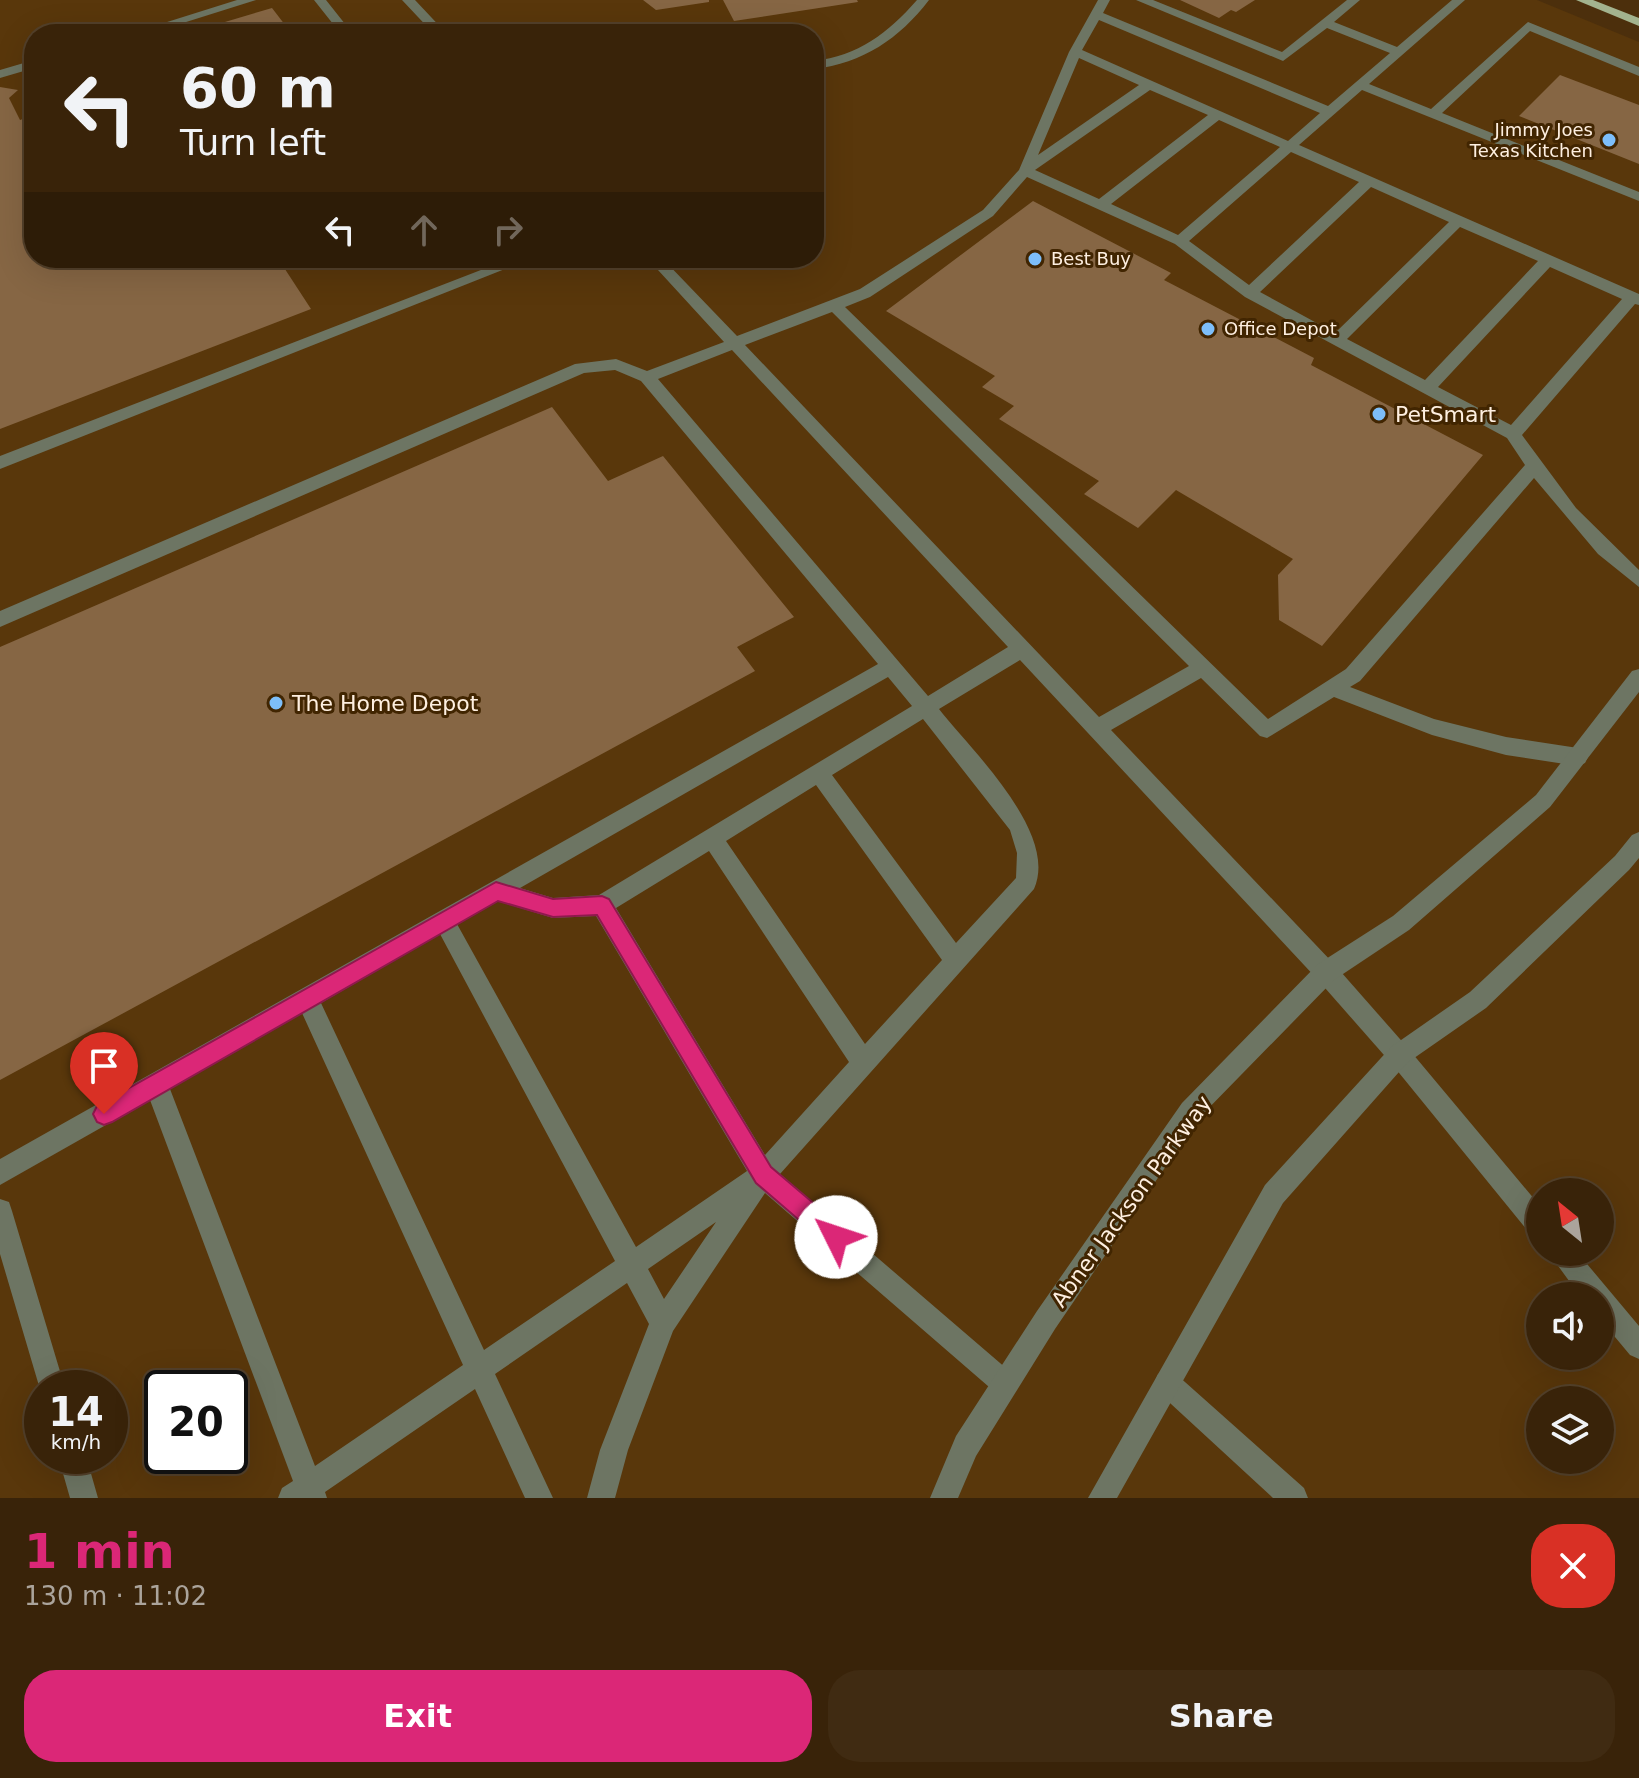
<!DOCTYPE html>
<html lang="en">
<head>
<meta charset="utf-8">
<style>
	:root { --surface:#392309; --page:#402b12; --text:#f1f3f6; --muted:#aba49c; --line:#53402a; --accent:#db2777 }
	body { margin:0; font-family:"DejaVu Sans",sans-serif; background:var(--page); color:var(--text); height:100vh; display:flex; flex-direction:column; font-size:30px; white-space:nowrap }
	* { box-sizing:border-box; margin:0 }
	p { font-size:26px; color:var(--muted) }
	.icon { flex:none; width:44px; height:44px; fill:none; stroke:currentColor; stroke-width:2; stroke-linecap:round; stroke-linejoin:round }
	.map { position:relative; height:1498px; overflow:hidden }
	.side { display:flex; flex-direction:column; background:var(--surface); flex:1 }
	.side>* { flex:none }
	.top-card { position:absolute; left:24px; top:24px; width:800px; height:244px; border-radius:32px; box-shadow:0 8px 32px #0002,0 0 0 2px var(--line); background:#392309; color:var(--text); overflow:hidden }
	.needle { width:52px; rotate:330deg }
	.fabs { position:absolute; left:1526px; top:1178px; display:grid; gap:16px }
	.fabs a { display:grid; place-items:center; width:88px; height:88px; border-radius:50%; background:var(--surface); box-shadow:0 8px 32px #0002,0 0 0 2px var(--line); font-size:40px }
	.speed { position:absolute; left:24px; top:1370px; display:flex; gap:16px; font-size:40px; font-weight:700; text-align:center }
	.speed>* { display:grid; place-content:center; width:104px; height:104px; border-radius:50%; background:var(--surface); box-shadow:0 8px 32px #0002,0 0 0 2px var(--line); line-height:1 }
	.speed small { font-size:20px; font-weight:400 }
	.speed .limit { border:4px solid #111; border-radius:12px; background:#fff; color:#111 }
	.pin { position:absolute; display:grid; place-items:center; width:68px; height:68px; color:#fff; margin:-82px -34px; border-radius:50% 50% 50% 0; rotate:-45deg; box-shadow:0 0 8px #0007 }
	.pin .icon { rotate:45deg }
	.me { position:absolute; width:88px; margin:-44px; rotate:311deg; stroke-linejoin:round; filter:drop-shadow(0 0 6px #0008) }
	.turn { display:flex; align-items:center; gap:28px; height:168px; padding:0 24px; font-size:36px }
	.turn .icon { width:104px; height:104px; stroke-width:2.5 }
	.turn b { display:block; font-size:56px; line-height:68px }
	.lanes { display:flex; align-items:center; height:76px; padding:0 24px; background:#0003; justify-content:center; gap:40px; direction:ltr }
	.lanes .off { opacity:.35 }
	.round { display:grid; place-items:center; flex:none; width:84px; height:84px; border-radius:32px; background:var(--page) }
	.headline { display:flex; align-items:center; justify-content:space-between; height:136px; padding:0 24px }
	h1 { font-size:48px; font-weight:700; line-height:60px; color:var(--accent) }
	.primary-button { display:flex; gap:16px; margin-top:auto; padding:16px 24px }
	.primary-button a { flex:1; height:92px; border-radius:32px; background:var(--accent); color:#fff; font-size:32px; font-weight:700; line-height:92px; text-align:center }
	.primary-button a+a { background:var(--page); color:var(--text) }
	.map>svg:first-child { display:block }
	.built { fill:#59370b; fill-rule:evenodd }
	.building { fill:#866644 }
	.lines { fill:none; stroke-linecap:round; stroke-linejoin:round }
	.service { fill:#6d7563; fill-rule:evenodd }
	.minor { fill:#6d7563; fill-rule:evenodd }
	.tertiary { fill:#6d7563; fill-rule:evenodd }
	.primary { fill:#a3b38e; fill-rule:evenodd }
	.route { fill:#db2777; stroke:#8e194d; stroke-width:2 }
	.poi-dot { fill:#7dbef9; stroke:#412501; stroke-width:3 }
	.labels { text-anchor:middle; stroke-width:6; stroke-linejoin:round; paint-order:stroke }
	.far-poi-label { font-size:18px; fill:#feefe0; stroke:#412501; text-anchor:start }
	.poi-label { font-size:22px; fill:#feefe0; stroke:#412501; text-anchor:start }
	.street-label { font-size:22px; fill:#feefe0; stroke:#412501 }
</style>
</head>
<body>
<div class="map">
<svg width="1639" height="1498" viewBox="0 0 1639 1498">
	<rect width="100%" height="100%" fill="#4c2f0c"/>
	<!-- built -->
	<path class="built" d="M 0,0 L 1537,0 L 1639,42 L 1639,1498 L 0,1498 ZM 34,34 L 814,34 L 814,258 L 34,258 ZM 1540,1192 L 1600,1192 L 1600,1252 L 1540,1252 ZM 1540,1296 L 1600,1296 L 1600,1356 L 1540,1356 ZM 42,1388 L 110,1388 L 110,1456 L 42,1456 ZM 162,1388 L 230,1388 L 230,1456 L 162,1456 ZM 1540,1400 L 1600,1400 L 1600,1460 L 1540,1460 Z"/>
	<!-- building -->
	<path class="building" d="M 643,0 L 709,0 L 709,2 L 656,10 Z
		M 723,0 L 857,0 L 858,2 L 734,21 Z
		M 1180,0 L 1255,0 L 1236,12 L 1231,10 L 1219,18 Z
		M 272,8 L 292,34 L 188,34 L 188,33 Z
		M 1560,75 L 1639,105 L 1639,164 L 1519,116 Z
		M 0,87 L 18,90 L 9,98 L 20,120 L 34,115 L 34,258 L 293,258 L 281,263 L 311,309 L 0,429 Z
		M 1033,201 L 1171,273 L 1164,280 L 1314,358 L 1311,365 L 1483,455 L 1322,646 L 1279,620 L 1278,575 L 1293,559 L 1176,490 L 1138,528 L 1084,494 L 1099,481 L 999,419 L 1014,406 L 982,387 L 995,376 L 886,311 Z
		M 552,407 L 608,481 L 663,456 L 794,617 L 737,647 L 755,671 L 0,1080 L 0,647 Z"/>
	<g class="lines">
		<!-- service -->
		<path class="service" d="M 237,0 L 256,0 L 148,34 L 129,34 Z
			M 314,0 L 326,0 L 353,34 L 341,34 Z
			M 402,0 L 415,0 L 447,34 L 434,34 Z
			M 917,0 L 929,0 C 899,39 863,63 814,69 L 814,61 C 858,56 888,33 917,0 Z
			M 1098,0 L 1110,0 L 1103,13 L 1328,106 L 1390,53 L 1327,28 L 1283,61 L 1136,0 L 1153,0 L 1282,52 L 1347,0 L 1360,0 L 1334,22 L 1397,47 L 1452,0 L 1465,0 L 1369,84 L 1431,109 L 1528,22 L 1639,67 L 1639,76 L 1530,31 L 1442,113 L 1639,192 L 1639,201 L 1362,90 L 1299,145 L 1639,294 L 1639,305 L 1635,304 L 1522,435 L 1576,508 L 1639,570 L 1639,587 L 1598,554 L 1534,478 L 1360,681 L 1350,687 L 1434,719 L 1506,737 L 1578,748 L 1585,751 L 1588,757 L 1585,763 L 1578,766 L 1506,755 L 1432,735 L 1334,697 L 1267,738 L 1260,736 L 1201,678 L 1111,730 L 1334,964 L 1337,972 L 1334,980 L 1326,983 L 1318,980 L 1020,660 L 939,709 C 972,751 1059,833 1034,889 L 780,1174 L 1014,1375 L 1018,1384 L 1014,1393 L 1005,1397 L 996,1393 L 765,1193 L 673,1331 L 628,1450 L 615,1498 L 587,1498 L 600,1450 L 649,1324 L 627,1283 L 495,1374 L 553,1498 L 525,1498 L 475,1389 L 325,1492 L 327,1498 L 278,1498 L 282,1488 L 293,1481 L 150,1100 L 0,1185 L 0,1159 L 878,664 L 641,381 L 615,370 L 584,373 L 0,627 L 0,611 L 575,364 L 616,359 L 647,371 L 724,342 L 647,258 L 662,258 L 737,336 L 860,289 L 983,210 L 1019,170 L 1069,52 ZM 1099,20 L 1320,113 L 1288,141 L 1082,50 ZM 1079,58 L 1139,85 L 1038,155 ZM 1150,90 L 1208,115 L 1099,199 L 1035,170 ZM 1219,120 L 1280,147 L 1178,235 L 1111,204 ZM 1291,152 L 1359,182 L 1249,285 L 1189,241 ZM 1027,177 L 1175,244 L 1245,297 L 1507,438 L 1525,465 L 1346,669 L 1268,719 L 845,307 L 870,297 L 993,216 ZM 1371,187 L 1449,222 L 1335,333 L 1260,292 ZM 1460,227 L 1538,261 L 1425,380 L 1347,339 ZM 1550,267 L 1622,299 L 1511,425 L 1438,387 ZM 832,312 L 1189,666 L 1099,717 L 745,345 ZM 732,350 L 1008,647 L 928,696 L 658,379 ZM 888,677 L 912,706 L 599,895 L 553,898 L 520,888 ZM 923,719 L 1010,830 L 1017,853 L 1016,878 L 956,943 L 832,775 ZM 816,785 L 942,960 L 865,1044 L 726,841 ZM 709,851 L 849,1062 L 765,1155 L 616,908 ZM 497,901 L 553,918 L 596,916 L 747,1171 L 636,1247 L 457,924 ZM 440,934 L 615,1261 L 484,1350 L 321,1003 ZM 302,1013 L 463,1365 L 315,1466 L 170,1089 ZM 716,1222 L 664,1299 L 648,1269 Z
			M 34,60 L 34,68 L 0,78 L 0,70 Z
			M 512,258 L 533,258 L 0,469 L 0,456 Z
			M 1399,1043 L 1407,1047 L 1540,1206 L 1540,1239 L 1531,1235 L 1391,1063 L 1387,1055 L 1391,1047 Z
			M 0,1199 L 9,1202 L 12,1211 L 65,1388 L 42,1388 L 42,1396 L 0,1254 Z
			M 1548,1252 L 1577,1252 L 1639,1326 L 1639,1359 L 1630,1355 L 1600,1319 L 1600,1296 L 1580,1296 Z
			M 1167,1370 L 1176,1374 L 1304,1488 L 1308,1498 L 1273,1498 L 1158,1392 L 1154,1383 L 1158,1374 Z
			M 58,1456 L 86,1456 L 98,1498 L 70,1498 Z"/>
		<!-- minor -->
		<path class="minor" d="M 1326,961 L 1334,964 L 1407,1047 L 1411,1055 L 1407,1063 L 1399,1067 L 1391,1063 L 1318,980 L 1315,972 L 1318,964 Z"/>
		<!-- tertiary -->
		<path class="tertiary" d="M 1639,669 L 1639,692 L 1550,807 L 1409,930 L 1334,980 L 1198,1119 L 1055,1329 L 976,1456 L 958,1498 L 930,1498 L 956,1436 L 1037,1311 L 1182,1103 L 1318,964 L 1393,916 L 1536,795 L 1632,671 Z
			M 1639,832 L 1639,858 L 1629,870 L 1486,1008 L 1407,1063 L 1283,1203 L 1117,1498 L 1088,1498 L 1265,1185 L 1391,1047 L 1470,992 L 1615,856 L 1632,835 Z"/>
		<!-- primary -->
		<path class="primary" d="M 1576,0 L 1593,0 L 1639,18 L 1639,26 Z"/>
	</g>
	<!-- route -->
	<path class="route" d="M 496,882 L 553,899 L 602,896 L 609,899 L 771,1167 L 844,1229 L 847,1237 L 844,1245 L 836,1249 L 828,1245 L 756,1183 L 597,915 L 553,917 L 498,901 L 112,1122 L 104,1125 L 97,1122 L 93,1114 L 97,1106 Z"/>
	<!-- markers -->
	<g class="poi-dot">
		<circle cx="1609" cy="140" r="8"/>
		<circle cx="1035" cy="259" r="8"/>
		<circle cx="1208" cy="329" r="8"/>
		<circle cx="1379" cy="414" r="8"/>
		<circle cx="276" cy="703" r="8"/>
	</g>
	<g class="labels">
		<!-- far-poi labels -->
		<g class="far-poi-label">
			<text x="1593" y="136" text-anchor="end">Jimmy Joes<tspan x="1593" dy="21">Texas Kitchen</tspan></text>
			<text x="1051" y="265">Best Buy</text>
			<text x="1224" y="335">Office Depot</text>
		</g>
		<!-- poi labels -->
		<g class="poi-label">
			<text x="1395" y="422">PetSmart</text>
			<text x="292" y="711">The Home Depot</text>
		</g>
		<!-- street labels -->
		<g class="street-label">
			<text transform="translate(1131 1201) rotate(-54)" y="8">Abner Jackson Parkway</text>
		</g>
	</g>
</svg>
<div class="fabs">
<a><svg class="needle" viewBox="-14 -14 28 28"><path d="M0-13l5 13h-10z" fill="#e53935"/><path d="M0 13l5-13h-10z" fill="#aba49c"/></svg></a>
<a><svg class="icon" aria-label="sound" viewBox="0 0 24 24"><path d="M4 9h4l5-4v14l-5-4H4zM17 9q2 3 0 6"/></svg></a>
<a><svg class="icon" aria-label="layers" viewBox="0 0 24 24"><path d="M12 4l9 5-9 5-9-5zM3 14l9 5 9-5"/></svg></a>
</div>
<div class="speed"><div>14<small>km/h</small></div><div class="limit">20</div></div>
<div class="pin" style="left:104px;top:1114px;background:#d93025"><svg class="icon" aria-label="arrive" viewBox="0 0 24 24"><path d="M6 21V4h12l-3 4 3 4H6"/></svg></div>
<svg class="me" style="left:836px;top:1237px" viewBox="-20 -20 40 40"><circle r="19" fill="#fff"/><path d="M0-13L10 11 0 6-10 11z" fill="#db2777"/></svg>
<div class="top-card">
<div class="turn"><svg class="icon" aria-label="left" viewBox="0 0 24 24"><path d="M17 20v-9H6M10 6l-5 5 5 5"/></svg><div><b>60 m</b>Turn left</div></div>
<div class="lanes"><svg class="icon" aria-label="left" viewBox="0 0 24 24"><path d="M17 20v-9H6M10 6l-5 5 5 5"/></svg><svg class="icon off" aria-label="ahead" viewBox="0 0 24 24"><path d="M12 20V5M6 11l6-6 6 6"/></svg><svg class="icon off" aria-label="right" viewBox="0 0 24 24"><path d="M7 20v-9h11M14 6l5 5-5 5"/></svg></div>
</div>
</div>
<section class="side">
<div class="headline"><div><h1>1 min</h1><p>130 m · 11:02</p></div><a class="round" style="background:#d93025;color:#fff"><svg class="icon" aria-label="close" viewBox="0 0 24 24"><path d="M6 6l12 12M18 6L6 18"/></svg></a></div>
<div class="primary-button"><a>Exit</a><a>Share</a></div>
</section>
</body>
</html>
